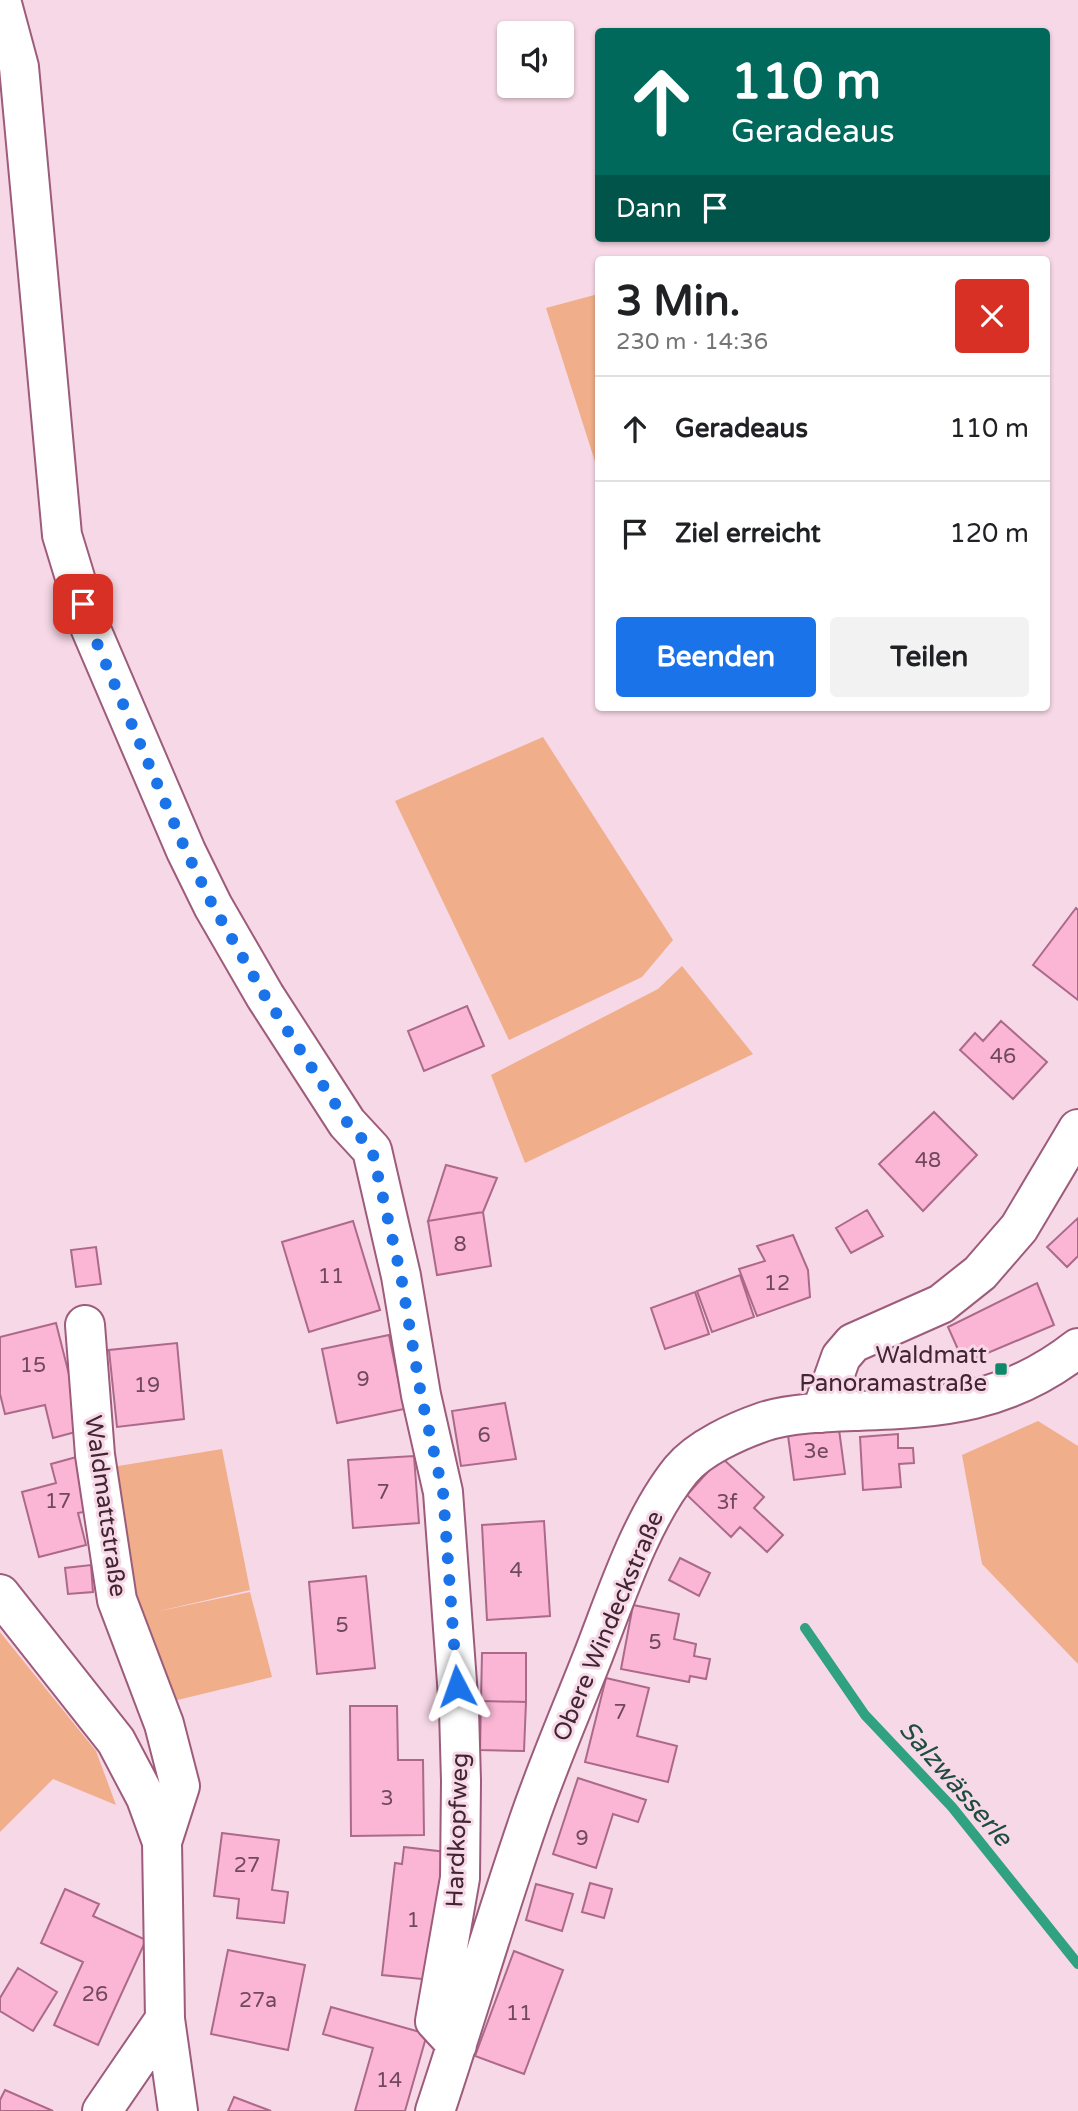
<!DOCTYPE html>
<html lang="de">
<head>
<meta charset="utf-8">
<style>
	:root { --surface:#fff; --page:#f2f2f2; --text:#202124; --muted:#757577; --line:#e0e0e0; --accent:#1a73e8 }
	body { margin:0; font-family:"Varela Round",sans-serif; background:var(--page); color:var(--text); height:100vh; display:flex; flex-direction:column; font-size:26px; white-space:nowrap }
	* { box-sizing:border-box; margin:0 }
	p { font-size:23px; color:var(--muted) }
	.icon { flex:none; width:38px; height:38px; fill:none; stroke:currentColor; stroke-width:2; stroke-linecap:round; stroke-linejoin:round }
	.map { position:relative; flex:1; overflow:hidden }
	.sheet { position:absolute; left:595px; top:256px; width:455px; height:455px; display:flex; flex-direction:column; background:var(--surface); border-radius:7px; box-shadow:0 2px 5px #0004 }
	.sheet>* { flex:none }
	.guide { position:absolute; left:595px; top:28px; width:455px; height:214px; border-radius:7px; box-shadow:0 2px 5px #0004; background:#00695c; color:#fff; overflow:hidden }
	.tools { position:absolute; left:497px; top:21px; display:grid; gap:14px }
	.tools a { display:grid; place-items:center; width:77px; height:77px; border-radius:7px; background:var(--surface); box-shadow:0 2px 5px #0004; font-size:35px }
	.pin { position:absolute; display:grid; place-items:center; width:60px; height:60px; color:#fff; margin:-30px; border-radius:14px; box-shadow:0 4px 10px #0006 }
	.me { position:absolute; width:77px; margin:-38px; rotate:356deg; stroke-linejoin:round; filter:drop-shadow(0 0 5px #0008) }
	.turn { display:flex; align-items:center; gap:24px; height:147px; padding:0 21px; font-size:32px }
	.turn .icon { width:91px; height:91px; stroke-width:2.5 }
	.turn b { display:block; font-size:49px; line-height:60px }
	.then { display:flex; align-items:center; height:66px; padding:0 21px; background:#0003; gap:14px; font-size:26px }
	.round { display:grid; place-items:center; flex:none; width:74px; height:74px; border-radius:7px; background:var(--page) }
	.overview { display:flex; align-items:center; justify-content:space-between; height:119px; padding:0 21px }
	h1 { font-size:42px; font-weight:700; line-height:52px }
	.button { display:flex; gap:14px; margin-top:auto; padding:14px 21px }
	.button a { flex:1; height:80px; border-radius:7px; background:var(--accent); color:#fff; font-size:28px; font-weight:700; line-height:80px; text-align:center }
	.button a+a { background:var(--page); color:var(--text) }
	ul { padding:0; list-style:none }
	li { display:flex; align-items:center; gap:21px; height:105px; padding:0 21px; border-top:2px solid var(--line) }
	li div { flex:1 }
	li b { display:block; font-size:26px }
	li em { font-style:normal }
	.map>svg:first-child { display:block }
	.green { fill:#f0ae8a }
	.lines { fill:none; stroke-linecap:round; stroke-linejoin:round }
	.stream { stroke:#30a181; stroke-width:10 }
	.building { fill:#fbb6d6; stroke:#ac698a; stroke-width:2 }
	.minor-casing { stroke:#9d5c7c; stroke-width:42 }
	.minor { stroke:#fff; stroke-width:38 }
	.route { stroke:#1a73e8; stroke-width:12; stroke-dasharray:0 21.6 }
	.poi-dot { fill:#0d886a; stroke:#f7d8e6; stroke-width:2.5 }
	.labels { text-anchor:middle; stroke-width:6; stroke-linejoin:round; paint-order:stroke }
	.number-label { font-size:21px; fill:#70495c }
	.poi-label { font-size:24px; fill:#412533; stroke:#f7d8e6; text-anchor:end }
	.street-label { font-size:24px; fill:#412533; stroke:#f7d8e6 }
	.water-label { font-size:26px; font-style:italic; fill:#1e4c3e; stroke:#f7d8e6 }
</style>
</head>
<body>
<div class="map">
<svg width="1078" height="2111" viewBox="0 0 1078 2111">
	<rect width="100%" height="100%" fill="#f7d8e6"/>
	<!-- green -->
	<path class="green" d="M 598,294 L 598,471 L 546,308 Z
		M 543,737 L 673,940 L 642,977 L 509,1040 L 395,801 Z
		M 682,966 L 753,1054 L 525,1163 L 491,1075 L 658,989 Z
		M 1038,1421 L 1078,1446 L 1078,1664 L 982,1564 L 962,1455 Z
		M 222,1449 L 250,1590 L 155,1612 L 250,1592 L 272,1677 L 165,1703 L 100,1469 Z
		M 0,1632 L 96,1751 L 116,1805 L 53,1779 L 0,1832 Z"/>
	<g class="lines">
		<!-- stream -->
		<path class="stream" d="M 805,1628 L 865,1715 L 952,1807 L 1078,1964"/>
	</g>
	<!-- building -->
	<path class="building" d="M 1076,908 L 1078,910 L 1078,1000 L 1033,965 Z
		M 467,1006 L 484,1046 L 424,1071 L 408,1031 Z
		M 1001,1021 L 1047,1062 L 1013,1099 L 960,1050 L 975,1033 L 983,1041 Z
		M 934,1112 L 977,1155 L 923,1211 L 879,1164 Z
		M 446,1165 L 497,1178 L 483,1212 L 428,1221 Z
		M 867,1210 L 883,1236 L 851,1253 L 836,1228 Z
		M 483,1212 L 491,1266 L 437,1275 L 428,1221 Z
		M 1078,1218 L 1078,1256 L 1067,1267 L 1047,1247 Z
		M 353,1221 L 380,1310 L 309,1332 L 282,1242 Z
		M 793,1235 L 808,1270 L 810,1297 L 757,1316 L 739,1269 L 765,1261 L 757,1246 Z
		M 96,1247 L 101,1284 L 76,1287 L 71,1250 Z
		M 740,1275 L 754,1317 L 712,1332 L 697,1291 Z
		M 1037,1283 L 1054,1325 L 964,1363 L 948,1327 Z
		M 695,1292 L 709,1334 L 665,1349 L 651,1308 Z
		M 56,1323 L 83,1430 L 53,1438 L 45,1405 L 5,1414 L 0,1394 L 0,1337 Z
		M 389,1335 L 404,1409 L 337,1423 L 322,1349 Z
		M 177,1343 L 184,1419 L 117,1427 L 109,1350 Z
		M 505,1403 L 516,1459 L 461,1466 L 452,1411 Z
		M 838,1422 L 845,1474 L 794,1480 L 787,1428 Z
		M 898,1434 L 898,1448 L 913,1448 L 914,1463 L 899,1464 L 901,1487 L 863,1490 L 860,1437 Z
		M 80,1456 L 94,1510 L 78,1513 L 86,1545 L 39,1557 L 22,1492 L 56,1483 L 51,1464 Z
		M 414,1456 L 419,1523 L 353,1528 L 348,1460 Z
		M 721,1457 L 764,1497 L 754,1508 L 783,1535 L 767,1552 L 740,1527 L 731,1537 L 687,1495 Z
		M 544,1521 L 550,1616 L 487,1620 L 482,1525 Z
		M 680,1558 L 710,1573 L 699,1596 L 669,1580 Z
		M 91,1565 L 93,1592 L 68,1594 L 65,1568 Z
		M 366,1576 L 375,1668 L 317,1674 L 309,1582 Z
		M 633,1605 L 679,1614 L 674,1639 L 696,1644 L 694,1656 L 710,1659 L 706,1679 L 690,1676 L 689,1682 L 621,1669 Z
		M 482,1653 L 526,1653 L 526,1702 L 481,1701 Z
		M 606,1678 L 649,1688 L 637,1736 L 677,1746 L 668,1782 L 585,1762 Z
		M 481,1701 L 526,1702 L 524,1751 L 480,1750 Z
		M 350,1706 L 397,1706 L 398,1760 L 423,1760 L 424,1835 L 351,1836 Z
		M 578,1778 L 646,1800 L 638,1822 L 613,1814 L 596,1868 L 553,1854 Z
		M 222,1833 L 279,1840 L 272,1890 L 288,1892 L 284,1923 L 237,1918 L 239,1899 L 214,1896 Z
		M 404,1847 L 446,1852 L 432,1980 L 382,1975 L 395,1863 L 402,1864 Z
		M 590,1883 L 612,1889 L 604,1918 L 582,1912 Z
		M 536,1884 L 573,1894 L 562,1931 L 526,1920 Z
		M 65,1889 L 99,1904 L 93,1916 L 146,1940 L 98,2045 L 54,2025 L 83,1962 L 41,1943 Z
		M 228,1950 L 305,1965 L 288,2050 L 211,2034 Z
		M 514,1951 L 563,1970 L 524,2074 L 475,2056 Z
		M 18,1968 L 57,1992 L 33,2031 L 0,2011 L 0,1998 Z
		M 331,2007 L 427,2034 L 405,2111 L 355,2111 L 373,2048 L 323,2034 Z
		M 5,2090 L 53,2111 L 0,2111 L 0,2100 Z
		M 234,2097 L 271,2111 L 228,2111 Z"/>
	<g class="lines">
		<!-- minor casing -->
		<g class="minor-casing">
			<path id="minor" d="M 1,0 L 19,67 L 62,535 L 90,627 L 186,851 L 213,906 L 265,996 L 347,1123 L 372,1150 L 401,1276 L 421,1395 L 443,1492 L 459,1710 L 461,1781 L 460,1878 L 435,2021 L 457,2045
				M 85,1325 L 95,1455 L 117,1600 L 164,1724 L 180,1786 L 162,1842
				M 821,1413 L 841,1357 L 853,1343 L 941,1304 L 980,1273 L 1019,1228 L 1078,1129
				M 0,1594 L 116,1741 L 146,1798 L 162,1842 L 165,2019 L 178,2111
				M 102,2111 L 165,2019
				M 435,2111 C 467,2015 495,1919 528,1823 C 547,1767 571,1712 593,1656 C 616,1597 641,1519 681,1470 C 699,1448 737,1431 763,1422 C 790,1413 828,1412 857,1411 C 943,1408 1008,1403 1078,1348"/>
		</g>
		<!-- minor -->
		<use href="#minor" class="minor"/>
	</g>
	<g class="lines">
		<!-- route -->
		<path class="route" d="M 83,604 L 90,627 L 186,851 L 213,906 L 265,996 L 347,1122 L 372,1150 L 401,1276 L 421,1395 L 443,1492 L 457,1686"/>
	</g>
	<!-- markers -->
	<rect class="poi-dot" x="994" y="1362" width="14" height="14" rx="3.5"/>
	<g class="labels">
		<!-- number labels -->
		<g class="number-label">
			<text x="1003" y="1063">46</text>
			<text x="928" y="1167">48</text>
			<text x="460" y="1251">8</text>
			<text x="331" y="1283">11</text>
			<text x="777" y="1290">12</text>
			<text x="33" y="1372">15</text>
			<text x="363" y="1386">9</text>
			<text x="147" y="1392">19</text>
			<text x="484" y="1442">6</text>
			<text x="816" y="1458">3e</text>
			<text x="383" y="1499">7</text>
			<text x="58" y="1508">17</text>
			<text x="727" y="1509">3f</text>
			<text x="516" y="1577">4</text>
			<text x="342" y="1632">5</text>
			<text x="655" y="1649">5</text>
			<text x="620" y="1719">7</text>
			<text x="387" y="1805">3</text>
			<text x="582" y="1845">9</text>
			<text x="247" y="1872">27</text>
			<text x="413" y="1927">1</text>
			<text x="95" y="2001">26</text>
			<text x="258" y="2007">27a</text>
			<text x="519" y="2020">11</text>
			<text x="389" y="2087">14</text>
		</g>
		<!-- poi labels -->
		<g class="poi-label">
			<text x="987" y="1363">Waldmatt<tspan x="987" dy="28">Panoramastraße</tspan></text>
		</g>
		<!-- street labels -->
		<g class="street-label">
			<text transform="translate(106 1506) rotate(82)" y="8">Waldmattstraße</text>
			<text transform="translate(608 1626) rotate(-67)" y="8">Obere Windeckstraße</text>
			<text transform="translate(457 1830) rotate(-88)" y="8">Hardkopfweg</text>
		</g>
		<!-- water labels -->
		<g class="water-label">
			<text transform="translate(956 1783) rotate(49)" y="9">Salzwässerle</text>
		</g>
	</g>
</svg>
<div class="tools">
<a><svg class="icon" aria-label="sound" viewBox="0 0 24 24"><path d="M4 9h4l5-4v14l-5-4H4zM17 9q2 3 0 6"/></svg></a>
</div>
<div class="pin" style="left:83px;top:604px;background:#d93025"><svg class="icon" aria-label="arrive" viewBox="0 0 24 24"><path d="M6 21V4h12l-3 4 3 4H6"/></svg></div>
<svg class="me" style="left:457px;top:1686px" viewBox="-20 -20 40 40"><path d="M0-17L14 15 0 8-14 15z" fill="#1a73e8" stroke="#fff" stroke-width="4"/></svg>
<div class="guide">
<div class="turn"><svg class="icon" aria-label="ahead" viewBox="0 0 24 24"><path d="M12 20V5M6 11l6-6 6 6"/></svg><div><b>110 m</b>Geradeaus</div></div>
<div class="then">Dann<svg class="icon" aria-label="arrive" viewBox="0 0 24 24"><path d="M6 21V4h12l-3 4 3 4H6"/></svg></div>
</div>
<section class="sheet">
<div class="overview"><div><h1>3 Min.</h1><p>230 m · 14:36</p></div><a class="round" style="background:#d93025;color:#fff"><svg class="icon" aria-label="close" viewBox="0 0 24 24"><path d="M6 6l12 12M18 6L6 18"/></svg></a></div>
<ul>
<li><svg class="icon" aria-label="ahead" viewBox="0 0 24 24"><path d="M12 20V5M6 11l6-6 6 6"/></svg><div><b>Geradeaus</b></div><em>110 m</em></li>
<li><svg class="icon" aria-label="arrive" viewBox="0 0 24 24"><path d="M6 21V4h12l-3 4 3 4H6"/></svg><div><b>Ziel erreicht</b></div><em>120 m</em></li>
</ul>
<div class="button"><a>Beenden</a><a>Teilen</a></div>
</section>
</div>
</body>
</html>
